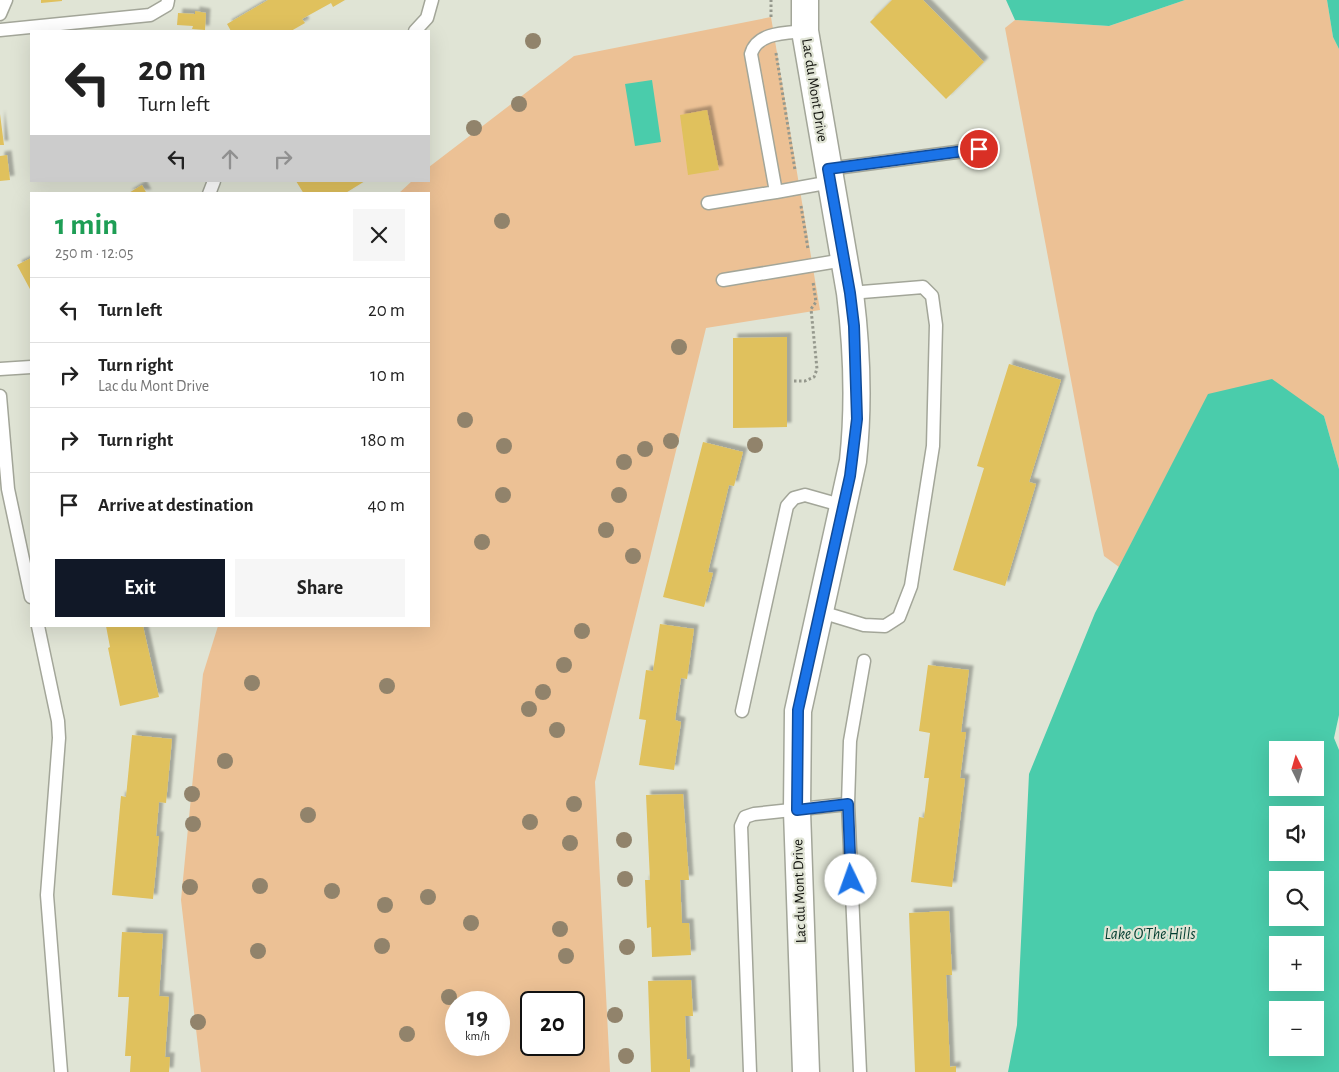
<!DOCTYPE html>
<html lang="en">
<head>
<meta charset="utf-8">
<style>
	:root { --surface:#fff; --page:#f6f6f6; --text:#222; --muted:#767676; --line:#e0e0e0; --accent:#111827 }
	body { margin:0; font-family:"Alegreya Sans",sans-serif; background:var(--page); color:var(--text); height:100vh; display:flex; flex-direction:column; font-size:19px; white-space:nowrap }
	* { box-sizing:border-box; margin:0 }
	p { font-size:16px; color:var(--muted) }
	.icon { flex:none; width:28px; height:28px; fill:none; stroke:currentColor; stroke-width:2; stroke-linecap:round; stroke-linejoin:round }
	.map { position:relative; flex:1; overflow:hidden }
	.details { position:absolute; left:30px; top:192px; width:400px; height:435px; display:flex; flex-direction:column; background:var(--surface); border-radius:0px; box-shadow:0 5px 20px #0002 }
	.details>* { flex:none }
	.hud { position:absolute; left:30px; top:30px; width:400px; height:152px; border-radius:0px; box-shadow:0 5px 20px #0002; background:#fff; color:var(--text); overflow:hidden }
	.needle { width:32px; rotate:355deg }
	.controls { position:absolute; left:1269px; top:741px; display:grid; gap:10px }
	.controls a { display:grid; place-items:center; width:55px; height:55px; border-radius:0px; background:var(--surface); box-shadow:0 5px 20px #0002; font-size:25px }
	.speed { position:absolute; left:445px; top:991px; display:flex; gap:10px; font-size:25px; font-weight:700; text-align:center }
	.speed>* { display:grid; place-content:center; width:65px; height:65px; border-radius:50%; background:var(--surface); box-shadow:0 5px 20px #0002; line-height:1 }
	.speed small { font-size:12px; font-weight:400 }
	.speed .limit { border:2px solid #111; border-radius:8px; background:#fff; color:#111 }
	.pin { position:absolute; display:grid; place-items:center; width:42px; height:42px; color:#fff; margin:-21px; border:2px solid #fff; border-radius:50%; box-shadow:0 1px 5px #0007 }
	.me { position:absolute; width:55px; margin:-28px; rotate:357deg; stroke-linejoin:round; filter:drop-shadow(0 0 4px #0008) }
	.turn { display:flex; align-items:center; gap:18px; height:105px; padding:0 25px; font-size:22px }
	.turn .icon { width:65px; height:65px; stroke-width:2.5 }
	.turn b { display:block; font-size:35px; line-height:42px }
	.lanes { display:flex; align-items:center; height:48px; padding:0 25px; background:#0003; justify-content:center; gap:25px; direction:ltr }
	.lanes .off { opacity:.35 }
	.round { display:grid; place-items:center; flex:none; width:52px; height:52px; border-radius:0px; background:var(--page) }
	.head { display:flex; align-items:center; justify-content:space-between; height:85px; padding:0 25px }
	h1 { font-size:30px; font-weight:700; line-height:38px; color:#1e9e55 }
	.cta { display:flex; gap:10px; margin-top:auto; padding:10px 25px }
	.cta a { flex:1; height:58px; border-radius:0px; background:var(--accent); color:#fff; font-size:20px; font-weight:700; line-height:58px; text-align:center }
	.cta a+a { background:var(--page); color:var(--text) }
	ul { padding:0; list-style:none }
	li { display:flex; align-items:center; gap:15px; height:65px; padding:0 25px; border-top:1px solid var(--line) }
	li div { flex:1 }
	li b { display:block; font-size:19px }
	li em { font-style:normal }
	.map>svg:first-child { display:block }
	.green { fill:#ecc195; fill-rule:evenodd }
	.water { fill:#4accab; fill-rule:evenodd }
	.building { fill:#e0c15d; filter:url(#shadow) }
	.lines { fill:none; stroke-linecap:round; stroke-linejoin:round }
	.lane-casing { stroke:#a3a699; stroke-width:15 }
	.street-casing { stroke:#a3a699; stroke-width:29 }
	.path { stroke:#95988d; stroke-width:3; stroke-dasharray:2.5 2.5; stroke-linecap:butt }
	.lane { stroke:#fff; stroke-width:12 }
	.street { stroke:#fff; stroke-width:26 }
	.tree { fill:#91836b }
	.route-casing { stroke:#114b97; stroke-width:12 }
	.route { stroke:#1a73e8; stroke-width:9 }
	.labels { text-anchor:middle; stroke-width:4.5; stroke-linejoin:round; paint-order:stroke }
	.street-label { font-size:15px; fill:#10110d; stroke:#e0e4d5 }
	.water-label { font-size:16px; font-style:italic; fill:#003c2f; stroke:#e0e4d5 }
</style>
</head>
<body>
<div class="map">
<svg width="1339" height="1072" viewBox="0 0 1339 1072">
	<defs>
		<filter id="shadow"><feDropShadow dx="4.5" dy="-4.5" stdDeviation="1" flood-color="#0004"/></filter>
	</defs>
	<rect width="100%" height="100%" fill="#e0e4d5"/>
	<!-- green -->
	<path class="green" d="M 1185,0 L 1327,0 L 1333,37 L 1339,49 L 1339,469 L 1324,416 L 1209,394 L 1119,567 L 1104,556 L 1005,28 L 1015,20 L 1109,26 Z
		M 771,17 L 820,310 L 706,328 L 595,782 L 610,1072 L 201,1072 L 181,900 L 203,674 L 218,626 L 429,626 L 429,194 L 398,194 L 412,181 L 429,181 L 429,167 L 574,56 ZM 456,1002 L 499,1002 L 499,1045 L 456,1045 ZM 531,1002 L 574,1002 L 574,1045 L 531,1045 Z"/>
	<!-- water -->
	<path class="water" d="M 1006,0 L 1185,0 L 1109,26 L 1015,20 Z
		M 1327,0 L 1339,0 L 1339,49 L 1333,37 Z
		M 652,80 L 661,142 L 635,146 L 625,84 Z
		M 1272,379 L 1324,416 L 1339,469 L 1339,715 L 1334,738 L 1339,750 L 1339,1072 L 1008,1072 L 1017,1025 L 1029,774 L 1095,613 L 1208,394 ZM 1278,750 L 1315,750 L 1315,788 L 1278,788 ZM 1278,815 L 1315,815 L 1315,852 L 1278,852 ZM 1278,880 L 1315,880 L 1315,918 L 1278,918 ZM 1278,945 L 1315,945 L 1315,982 L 1278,982 ZM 1278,1010 L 1315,1010 L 1315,1048 L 1278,1048 Z"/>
	<!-- building -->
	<path class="building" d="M 41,0 L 62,0 L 62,1 L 41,3 Z
		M 268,0 L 345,0 L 333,7 L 331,3 L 302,19 L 305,23 L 291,31 L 231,31 L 227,24 Z
		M 892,0 L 923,0 L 984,62 L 946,99 L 870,22 Z
		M 195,11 L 206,13 L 205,30 L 192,29 L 193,26 L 177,25 L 178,13 L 195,14 Z
		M 707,110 L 719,170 L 688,175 L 680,115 Z
		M 0,114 L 4,145 L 0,145 Z
		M 7,155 L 10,180 L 0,181 L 0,156 Z
		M 296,181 L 365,181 L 344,194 L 304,194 Z
		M 142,185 L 147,194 L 127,194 Z
		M 31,258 L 31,291 L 17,265 Z
		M 787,337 L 787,427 L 733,428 L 733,338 Z
		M 1009,364 L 1061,380 L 1029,482 L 1036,484 L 1005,586 L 953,570 L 984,468 L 977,466 Z
		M 703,442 L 743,452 L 734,486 L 729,485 L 708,572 L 713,573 L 704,607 L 663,597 Z
		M 660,624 L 694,629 L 687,679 L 681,678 L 675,720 L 681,722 L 674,770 L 639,765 L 646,720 L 639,719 L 646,670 L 653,671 Z
		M 106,626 L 143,626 L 159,697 L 120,706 L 108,648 L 110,647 Z
		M 928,665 L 969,670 L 961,732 L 966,732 L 960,778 L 965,779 L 952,887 L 911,882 L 919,817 L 924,818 L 929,778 L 924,778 L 930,733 L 919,731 Z
		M 132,735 L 172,739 L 166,803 L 159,802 L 156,836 L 159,836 L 153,899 L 112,895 L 121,796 L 126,797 Z
		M 683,794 L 689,880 L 680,880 L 682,923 L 689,923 L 691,955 L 652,957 L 651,927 L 647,928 L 645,880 L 650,880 L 646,795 Z
		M 949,911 L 952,975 L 946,975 L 950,1067 L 956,1066 L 956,1072 L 915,1072 L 909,913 Z
		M 122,932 L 163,934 L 159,996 L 169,997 L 165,1057 L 170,1057 L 169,1072 L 130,1072 L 131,1056 L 125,1056 L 129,997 L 118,997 Z
		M 691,980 L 693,1016 L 685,1016 L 687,1060 L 690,1059 L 690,1072 L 651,1072 L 648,981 Z"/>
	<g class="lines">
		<!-- lane casing -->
		<g class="lane-casing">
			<path id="lane" d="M 0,14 L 6,0
				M 0,30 L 150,15 L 167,5 L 168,0
				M 415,31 L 427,18 L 432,0
				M 805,31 C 786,33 757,32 751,54 L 776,192 L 831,182
				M 828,169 L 979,149
				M 209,194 L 214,181
				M 708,203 L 776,192
				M 723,280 L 844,260
				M 0,369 L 31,367
				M 0,396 L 8,489 L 31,597
				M 821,612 L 864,625 L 885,626 L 899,617 L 911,586 L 933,446 L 936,325 L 932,296 L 923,287 L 850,293
				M 38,626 L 58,721 L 59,738 L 47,895 L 61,1072
				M 742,711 L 787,506 L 794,498 L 805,495 L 844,506
				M 848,804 L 860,1072
				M 750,1072 L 741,826 L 745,817 L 754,814 L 848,804 L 850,741 L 864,661"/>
		</g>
		<!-- street casing -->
		<g class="street-casing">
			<path id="street" d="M 805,0 L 805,31 L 850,293 C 857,349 859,405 853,461 L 798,711 L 797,811 L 806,1072"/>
		</g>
		<!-- path -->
		<path class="path" d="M 771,17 L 771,0
			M 776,53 L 795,170
			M 801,206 L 808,249
			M 794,381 L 805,381 L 814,377 L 817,369 L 811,309 L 816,302 L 813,282"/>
		<!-- lane -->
		<use href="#lane" class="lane"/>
		<!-- street -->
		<use href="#street" class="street"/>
	</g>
	<!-- trees -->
	<g class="tree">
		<circle cx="533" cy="41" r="8"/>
		<circle cx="519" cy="104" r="8"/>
		<circle cx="474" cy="128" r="8"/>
		<circle cx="502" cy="221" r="8"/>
		<circle cx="679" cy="347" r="8"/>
		<circle cx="465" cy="420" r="8"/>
		<circle cx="671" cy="441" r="8"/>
		<circle cx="755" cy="445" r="8"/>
		<circle cx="504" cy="446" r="8"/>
		<circle cx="645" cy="449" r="8"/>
		<circle cx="624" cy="462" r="8"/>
		<circle cx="503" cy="495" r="8"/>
		<circle cx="619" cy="495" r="8"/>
		<circle cx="606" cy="530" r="8"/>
		<circle cx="482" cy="542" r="8"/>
		<circle cx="633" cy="556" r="8"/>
		<circle cx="582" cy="631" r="8"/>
		<circle cx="564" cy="665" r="8"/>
		<circle cx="252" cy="683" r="8"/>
		<circle cx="387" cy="686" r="8"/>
		<circle cx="543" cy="692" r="8"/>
		<circle cx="529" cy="709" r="8"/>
		<circle cx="557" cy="730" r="8"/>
		<circle cx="225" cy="761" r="8"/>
		<circle cx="192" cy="794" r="8"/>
		<circle cx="574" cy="804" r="8"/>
		<circle cx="308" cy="815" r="8"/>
		<circle cx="530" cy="822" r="8"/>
		<circle cx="193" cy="824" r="8"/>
		<circle cx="624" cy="840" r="8"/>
		<circle cx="570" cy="843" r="8"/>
		<circle cx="625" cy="879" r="8"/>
		<circle cx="260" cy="886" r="8"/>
		<circle cx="190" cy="887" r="8"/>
		<circle cx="332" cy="891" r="8"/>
		<circle cx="428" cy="897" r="8"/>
		<circle cx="385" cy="905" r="8"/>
		<circle cx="471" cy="923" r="8"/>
		<circle cx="560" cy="929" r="8"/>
		<circle cx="382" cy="946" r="8"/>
		<circle cx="627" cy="947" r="8"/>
		<circle cx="258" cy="951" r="8"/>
		<circle cx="566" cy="956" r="8"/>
		<circle cx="449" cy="997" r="8"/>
		<circle cx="615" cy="1015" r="8"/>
		<circle cx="198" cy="1022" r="8"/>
		<circle cx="407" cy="1034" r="8"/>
		<circle cx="626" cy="1056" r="8"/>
	</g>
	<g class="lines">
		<!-- route casing -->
		<g class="route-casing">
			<path id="route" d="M 851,880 L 848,804 L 797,810 L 798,710 L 850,476 L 857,419 L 854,326 L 850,293 L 828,169 L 979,149"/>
		</g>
		<!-- route -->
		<use href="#route" class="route"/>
	</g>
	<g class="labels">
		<!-- street labels -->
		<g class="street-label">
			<text transform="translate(815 90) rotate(81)" y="5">Lac du Mont Drive</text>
			<text transform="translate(799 891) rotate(-92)" y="5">Lac du Mont Drive</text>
		</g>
		<!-- water labels -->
		<g class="water-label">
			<text x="1150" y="939">Lake O'The Hills</text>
		</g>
	</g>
</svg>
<div class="controls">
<a><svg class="needle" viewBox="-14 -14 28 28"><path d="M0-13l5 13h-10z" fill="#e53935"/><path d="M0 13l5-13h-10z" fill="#767676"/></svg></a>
<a><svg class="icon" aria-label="sound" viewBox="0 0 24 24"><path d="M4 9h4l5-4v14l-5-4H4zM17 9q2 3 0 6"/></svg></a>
<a><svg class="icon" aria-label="search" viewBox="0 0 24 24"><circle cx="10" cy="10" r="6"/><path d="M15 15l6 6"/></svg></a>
<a>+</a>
<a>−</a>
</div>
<div class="speed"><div>19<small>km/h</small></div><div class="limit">20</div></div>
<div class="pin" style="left:979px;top:149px;background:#d93025"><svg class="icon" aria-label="arrive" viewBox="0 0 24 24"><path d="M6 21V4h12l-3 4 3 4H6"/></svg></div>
<svg class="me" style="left:851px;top:880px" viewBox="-20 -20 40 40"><circle r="19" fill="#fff"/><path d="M0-13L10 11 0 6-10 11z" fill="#1a73e8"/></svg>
<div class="hud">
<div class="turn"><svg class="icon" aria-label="left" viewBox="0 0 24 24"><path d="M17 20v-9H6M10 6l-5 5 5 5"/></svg><div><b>20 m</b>Turn left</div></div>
<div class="lanes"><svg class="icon" aria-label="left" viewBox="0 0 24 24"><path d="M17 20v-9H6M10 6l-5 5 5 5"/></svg><svg class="icon off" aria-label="ahead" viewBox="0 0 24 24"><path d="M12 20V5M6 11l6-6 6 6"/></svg><svg class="icon off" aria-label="right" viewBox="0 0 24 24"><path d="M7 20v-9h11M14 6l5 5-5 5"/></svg></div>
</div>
<section class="details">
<div class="head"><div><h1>1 min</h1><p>250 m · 12:05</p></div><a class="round"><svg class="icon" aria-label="close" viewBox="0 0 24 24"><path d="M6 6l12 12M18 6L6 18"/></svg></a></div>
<ul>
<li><svg class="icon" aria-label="left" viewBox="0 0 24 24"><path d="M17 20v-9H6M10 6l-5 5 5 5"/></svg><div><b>Turn left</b></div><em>20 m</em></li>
<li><svg class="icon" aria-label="right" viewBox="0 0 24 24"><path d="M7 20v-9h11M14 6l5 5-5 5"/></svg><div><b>Turn right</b><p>Lac du Mont Drive</p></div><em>10 m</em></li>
<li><svg class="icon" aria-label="right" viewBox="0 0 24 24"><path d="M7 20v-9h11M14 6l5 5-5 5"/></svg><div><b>Turn right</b></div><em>180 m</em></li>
<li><svg class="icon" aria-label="arrive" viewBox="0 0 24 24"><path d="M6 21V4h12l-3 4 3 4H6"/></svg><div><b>Arrive at destination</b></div><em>40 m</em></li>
</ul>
<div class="cta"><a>Exit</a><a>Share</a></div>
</section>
</div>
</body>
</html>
